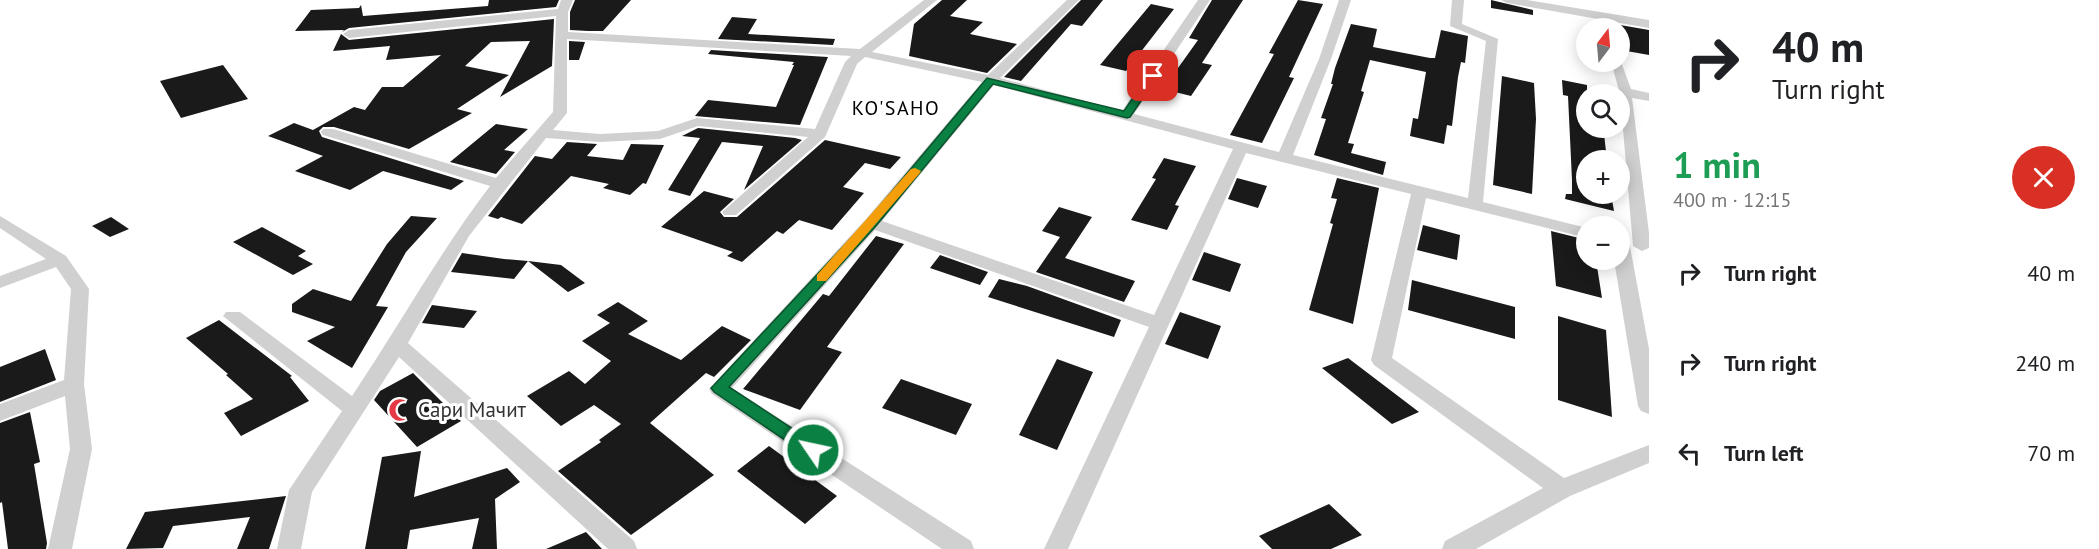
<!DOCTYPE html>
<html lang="en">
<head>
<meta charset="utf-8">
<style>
	:root { --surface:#fff; --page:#f2f2f2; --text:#202124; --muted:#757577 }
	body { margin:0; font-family:"PT Sans",sans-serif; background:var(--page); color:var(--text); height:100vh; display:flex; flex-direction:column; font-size:22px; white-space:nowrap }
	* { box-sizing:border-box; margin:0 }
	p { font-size:20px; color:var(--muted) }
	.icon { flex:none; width:33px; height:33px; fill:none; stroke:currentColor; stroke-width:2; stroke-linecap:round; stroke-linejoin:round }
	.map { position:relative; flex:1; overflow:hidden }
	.sheet { display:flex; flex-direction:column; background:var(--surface); width:450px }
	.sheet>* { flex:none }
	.guide { background:#fff; color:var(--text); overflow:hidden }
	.needle { width:39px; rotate:16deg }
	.tools { position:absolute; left:1576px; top:18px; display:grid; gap:12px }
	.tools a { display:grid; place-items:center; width:54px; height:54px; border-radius:50%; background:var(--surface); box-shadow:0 3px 15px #0003; font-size:30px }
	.pin { position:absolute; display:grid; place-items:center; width:51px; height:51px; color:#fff; margin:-26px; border-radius:12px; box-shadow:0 3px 9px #0006 }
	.me { position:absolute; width:66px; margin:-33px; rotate:304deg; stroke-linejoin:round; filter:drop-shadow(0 0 4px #0008) }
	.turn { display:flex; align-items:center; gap:21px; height:126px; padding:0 24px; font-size:27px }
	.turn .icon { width:78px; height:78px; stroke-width:2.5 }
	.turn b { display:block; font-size:42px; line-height:51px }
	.round { display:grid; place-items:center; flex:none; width:63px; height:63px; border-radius:32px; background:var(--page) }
	.overview { display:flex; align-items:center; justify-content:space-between; height:102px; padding:0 24px }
	h1 { font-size:36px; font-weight:600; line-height:45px; color:#1e9e55 }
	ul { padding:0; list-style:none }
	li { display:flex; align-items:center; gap:18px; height:90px; padding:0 24px }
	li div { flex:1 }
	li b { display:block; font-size:22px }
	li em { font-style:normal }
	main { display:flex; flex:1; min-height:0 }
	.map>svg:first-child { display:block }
	.building { fill:#1a1a1a }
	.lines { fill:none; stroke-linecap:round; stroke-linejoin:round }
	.street { fill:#d0d0d0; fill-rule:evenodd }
	.route { fill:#0b8043; stroke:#07532c; stroke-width:1.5 }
	.slow { fill:#f59e0b }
	.labels { text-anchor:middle; stroke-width:6; stroke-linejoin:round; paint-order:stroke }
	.far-quarter-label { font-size:20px; letter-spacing:1.5px; fill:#000; stroke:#fff }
	.poi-label { font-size:21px; fill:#333; stroke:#fff; text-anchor:start }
</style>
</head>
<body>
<main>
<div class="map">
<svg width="1649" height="549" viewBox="0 0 1649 549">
	<rect width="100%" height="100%" fill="#fff"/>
	<!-- building -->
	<path class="building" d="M 489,0 L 559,0 L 556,7 L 349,28 L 342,32 L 344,30 L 295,31 L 311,10 L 359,8 L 361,5 L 363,16 L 488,6 Z
		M 575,0 L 631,0 L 603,31 L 588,31 L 570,30 L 570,12 Z
		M 942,0 L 967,0 L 950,16 L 983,22 L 970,34 L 1017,44 L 987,73 L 909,56 L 914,24 Z
		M 1081,0 L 1103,0 L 1082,26 L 1071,24 L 1021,81 L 1004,77 Z
		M 1212,0 L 1243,0 L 1202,63 L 1212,65 L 1191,96 L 1163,89 L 1198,40 L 1189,38 Z
		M 1298,0 L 1323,4 L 1289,77 L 1294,78 L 1262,143 L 1230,135 L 1274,54 L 1269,53 Z
		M 1491,0 L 1533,10 L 1533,15 L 1491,8 Z
		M 1151,4 L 1174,9 L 1126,71 L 1100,65 Z
		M 732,17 L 757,19 L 748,34 L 835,39 L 833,45 L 718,39 Z
		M 554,19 L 552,66 L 500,97 L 530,41 L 491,42 L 465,66 L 509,75 L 457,109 L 472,113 L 409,149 L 334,127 L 323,127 L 319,131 L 322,137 L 464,181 L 451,190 L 383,171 L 350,190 L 295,171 L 323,156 L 268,136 L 294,123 L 313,130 L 354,107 L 365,110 L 382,87 L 403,87 L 441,55 L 386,60 L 390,46 L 333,51 L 341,34 L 349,40 Z
		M 1351,24 L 1377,29 L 1373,47 L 1430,58 L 1435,58 L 1441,30 L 1468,36 L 1465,63 L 1461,62 L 1458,77 L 1452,126 L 1447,125 L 1444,144 L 1410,136 L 1413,118 L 1418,119 L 1426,72 L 1370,60 L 1361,91 L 1364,92 L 1348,143 L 1354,144 L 1351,153 L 1386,162 L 1383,175 L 1314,155 L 1326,119 L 1321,118 L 1333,84 L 1331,84 L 1335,68 Z
		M 1620,25 L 1649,30 L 1649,55 L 1621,50 Z
		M 569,41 L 585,42 L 579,60 L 569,60 Z
		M 711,50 L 828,57 L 800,125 L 695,116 L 708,100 L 776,107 L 794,65 L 792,65 L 794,62 L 708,54 Z
		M 223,65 L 248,99 L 181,118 L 160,81 Z
		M 1502,76 L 1534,83 L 1536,119 L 1532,194 L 1493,185 Z
		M 1562,80 L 1587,85 L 1587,130 L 1604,134 L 1607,160 L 1587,160 L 1587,194 L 1611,194 L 1614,211 L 1565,199 L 1566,194 L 1572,194 L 1572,180 L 1568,96 L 1563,95 Z
		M 496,124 L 528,129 L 504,150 L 515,152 L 496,174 L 450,162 Z
		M 698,128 L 795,138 L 802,140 L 744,190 L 763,146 L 722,142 L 690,196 L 668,190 L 700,138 L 682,136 Z
		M 825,140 L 901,157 L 890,169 L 865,163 L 843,187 L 864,193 L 832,230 L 799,220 L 783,234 L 777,231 L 742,262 L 727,256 L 733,252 L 661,227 L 704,191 L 734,199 L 720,212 L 724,217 L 737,217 Z
		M 567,142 L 597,144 L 587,156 L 623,160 L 631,144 L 664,145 L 646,184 L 643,183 L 630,195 L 603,188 L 609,184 L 571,176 L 522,224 L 501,217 L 498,219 L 488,216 L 535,156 L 552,159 Z
		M 1164,158 L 1196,166 L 1175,205 L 1179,206 L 1167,230 L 1131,220 L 1156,179 L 1152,178 Z
		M 1237,178 L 1267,186 L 1258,208 L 1228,199 Z
		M 1337,178 L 1379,188 L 1353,324 L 1309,310 L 1333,224 L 1330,223 L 1337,199 L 1331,198 Z
		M 1059,207 L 1092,217 L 1065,258 L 1135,281 L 1124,302 L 1036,272 L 1060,237 L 1042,231 Z
		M 411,216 L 437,218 L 406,252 L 376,306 L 388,307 L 352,368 L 307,341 L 335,327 L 292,312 L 292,304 L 313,289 L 351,301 L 387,244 Z
		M 111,217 L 129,229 L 110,237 L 92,226 Z
		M 1423,225 L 1460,235 L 1457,260 L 1417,250 Z
		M 262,227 L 306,251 L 298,256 L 313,264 L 293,275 L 233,242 Z
		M 1551,231 L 1587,240 L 1587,260 L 1596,260 L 1602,298 L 1556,286 Z
		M 876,236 L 904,244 L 827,347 L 842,352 L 800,410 L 743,389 L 823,294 L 829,296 Z
		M 1204,252 L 1241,264 L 1230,292 L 1192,280 Z
		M 462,253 L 504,259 L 528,261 L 514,279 L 451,272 Z
		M 940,255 L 988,272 L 980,285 L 930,268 Z
		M 528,261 L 561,265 L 585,283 L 568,292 Z
		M 999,279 L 1027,286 L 1121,320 L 1114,337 L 988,297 Z
		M 1412,280 L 1515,307 L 1515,339 L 1408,310 Z
		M 618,302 L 648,321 L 628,334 L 681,360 L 722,326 L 751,340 L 714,377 L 706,373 L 650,423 L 714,475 L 631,535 L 558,471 L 601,442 L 599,440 L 621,424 L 594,405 L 561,426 L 527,396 L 569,371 L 585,384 L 611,361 L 582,341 L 610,323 L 597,315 Z
		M 432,305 L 477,311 L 464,328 L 422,323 Z
		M 1180,312 L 1221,326 L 1208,359 L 1165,344 Z
		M 1558,316 L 1606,330 L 1612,417 L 1558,400 Z
		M 219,320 L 292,376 L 290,377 L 309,401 L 241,436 L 224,413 L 253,399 L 226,375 L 228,374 L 186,338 Z
		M 45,349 L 56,380 L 0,402 L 0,367 Z
		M 1348,358 L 1419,412 L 1392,424 L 1322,368 Z
		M 1057,359 L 1093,372 L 1057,450 L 1019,435 Z
		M 413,373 L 461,421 L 417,447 L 374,400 L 380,391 Z
		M 901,379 L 972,404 L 956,435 L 882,408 Z
		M 30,412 L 40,462 L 34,464 L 47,543 L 46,549 L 8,549 L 2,502 L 0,503 L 0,423 Z
		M 769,446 L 837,496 L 805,524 L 737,471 Z
		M 421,451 L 414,497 L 507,468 L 520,482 L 495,499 L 497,549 L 472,549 L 479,518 L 410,530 L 407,549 L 365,549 L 382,457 Z
		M 286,496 L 269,549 L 237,549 L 250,517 L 173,526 L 163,548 L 126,549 L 145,512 Z
		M 1329,504 L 1362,535 L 1331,549 L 1272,549 L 1259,536 Z
		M 586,532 L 602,549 L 546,549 Z"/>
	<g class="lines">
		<!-- street -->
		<path class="street" d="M 561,0 L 573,0 L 568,12 L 568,32 L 860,49 L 924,0 L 937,0 L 872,52 L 988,75 L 1067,0 L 1079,0 L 1000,78 L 1122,111 L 1198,0 L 1210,0 L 1134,114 L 1279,152 L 1319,59 L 1339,0 L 1351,0 L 1331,59 L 1293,155 L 1468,198 L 1486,41 L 1450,26 L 1452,0 L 1464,0 L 1462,24 L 1498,39 L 1483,202 L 1587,228 L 1587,238 L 1426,198 L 1392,358 L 1564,478 L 1649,445 L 1649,463 L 1570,496 L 1476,549 L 1442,549 L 1445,541 L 1543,488 L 1374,365 L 1371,360 L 1411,194 L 1246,153 L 1068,549 L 1044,549 L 1149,327 L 875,230 L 732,388 L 971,541 L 974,549 L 942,549 L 712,394 L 709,389 L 866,219 L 982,82 L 865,57 L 857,64 L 825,137 L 736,215 L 724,215 L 722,212 L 808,137 L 698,126 L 660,139 L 600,142 L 546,138 L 469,236 L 408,343 L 634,541 L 637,549 L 608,549 L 399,357 L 312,492 L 301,549 L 277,549 L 289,490 L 342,411 L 223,316 L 226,312 L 240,312 L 352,396 C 399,326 439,253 490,186 L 323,135 L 321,132 L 323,129 L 333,129 L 496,178 L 553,112 L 556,16 L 349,38 L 343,34 L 349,30 L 558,9 ZM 567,39 L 851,56 L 845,62 L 815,129 L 697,118 L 658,131 L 600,134 L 553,130 L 567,113 ZM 994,85 L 1233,149 L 1154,315 L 882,221 Z
			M 1501,0 L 1527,0 L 1649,20 L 1649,28 L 1507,3 Z
			M 1620,59 L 1631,89 L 1649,93 L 1649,101 L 1632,98 L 1649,233 L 1649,248 L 1642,251 L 1633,246 L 1620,94 L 1611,62 L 1620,62 Z
			M 0,216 L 66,256 L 89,289 L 84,384 L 92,449 L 72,549 L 48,549 L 70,449 L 65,396 L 0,421 L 0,404 L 64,380 L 71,289 L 56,267 L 0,288 L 0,276 L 46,259 L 0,228 Z
			M 1620,236 L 1629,241 L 1649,349 L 1649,414 L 1641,411 L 1638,406 L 1614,260 L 1620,260 Z"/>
	</g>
	<!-- route -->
	<path class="route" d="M 1153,73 L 1158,76 L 1130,117 L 1127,118 L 993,84 L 876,226 L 729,387 L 819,446 L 821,450 L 819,455 L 807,455 L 714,392 L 711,388 L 714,385 L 867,221 L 987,78 L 1124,111 L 1149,74 Z"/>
	<!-- slow -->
	<path class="slow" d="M 915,168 L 921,171 L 919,174 L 826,281 L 817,281 L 817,275 L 911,169 Z"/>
	<!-- icons -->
	<defs>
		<g id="mosque-bare" transform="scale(1.8)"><path d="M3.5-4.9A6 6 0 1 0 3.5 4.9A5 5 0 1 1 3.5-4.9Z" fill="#e63946" stroke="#fff" stroke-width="2.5" paint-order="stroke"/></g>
	</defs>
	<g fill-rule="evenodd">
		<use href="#mosque-bare" x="400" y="410"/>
	</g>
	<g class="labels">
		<!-- far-quarter labels -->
		<g class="far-quarter-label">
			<text x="896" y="115">KO'SAHO</text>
		</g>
		<!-- poi labels -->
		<g class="poi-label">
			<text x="418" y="417">Сари Мачит</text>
		</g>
	</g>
</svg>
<div class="tools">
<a><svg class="needle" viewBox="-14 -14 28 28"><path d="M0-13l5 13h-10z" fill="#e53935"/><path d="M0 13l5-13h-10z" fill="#757577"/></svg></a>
<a><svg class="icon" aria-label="search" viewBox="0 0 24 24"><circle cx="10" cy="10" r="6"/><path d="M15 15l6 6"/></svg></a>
<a>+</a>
<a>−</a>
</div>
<div class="pin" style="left:1153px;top:76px;background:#d93025"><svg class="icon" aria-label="arrive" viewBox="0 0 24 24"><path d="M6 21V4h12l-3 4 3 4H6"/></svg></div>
<svg class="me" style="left:813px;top:450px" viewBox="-20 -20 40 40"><circle r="17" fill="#0b8043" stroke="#fff" stroke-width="3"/><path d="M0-11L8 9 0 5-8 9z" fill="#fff"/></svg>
</div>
<section class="sheet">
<div class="guide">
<div class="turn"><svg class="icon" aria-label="right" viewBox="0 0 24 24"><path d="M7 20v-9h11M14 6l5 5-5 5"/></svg><div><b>40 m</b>Turn right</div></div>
</div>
<div class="overview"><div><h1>1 min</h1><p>400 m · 12:15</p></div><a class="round" style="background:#d93025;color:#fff"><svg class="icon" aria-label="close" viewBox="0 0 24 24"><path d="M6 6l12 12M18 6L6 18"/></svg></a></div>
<ul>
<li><svg class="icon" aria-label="right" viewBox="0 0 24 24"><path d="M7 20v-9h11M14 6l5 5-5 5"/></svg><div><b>Turn right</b></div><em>40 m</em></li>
<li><svg class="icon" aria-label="right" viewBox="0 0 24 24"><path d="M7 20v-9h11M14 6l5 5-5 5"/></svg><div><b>Turn right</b></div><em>240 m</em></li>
<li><svg class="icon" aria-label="left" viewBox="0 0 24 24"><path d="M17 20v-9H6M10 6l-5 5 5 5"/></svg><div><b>Turn left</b></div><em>70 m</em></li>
</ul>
</section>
</main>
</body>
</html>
